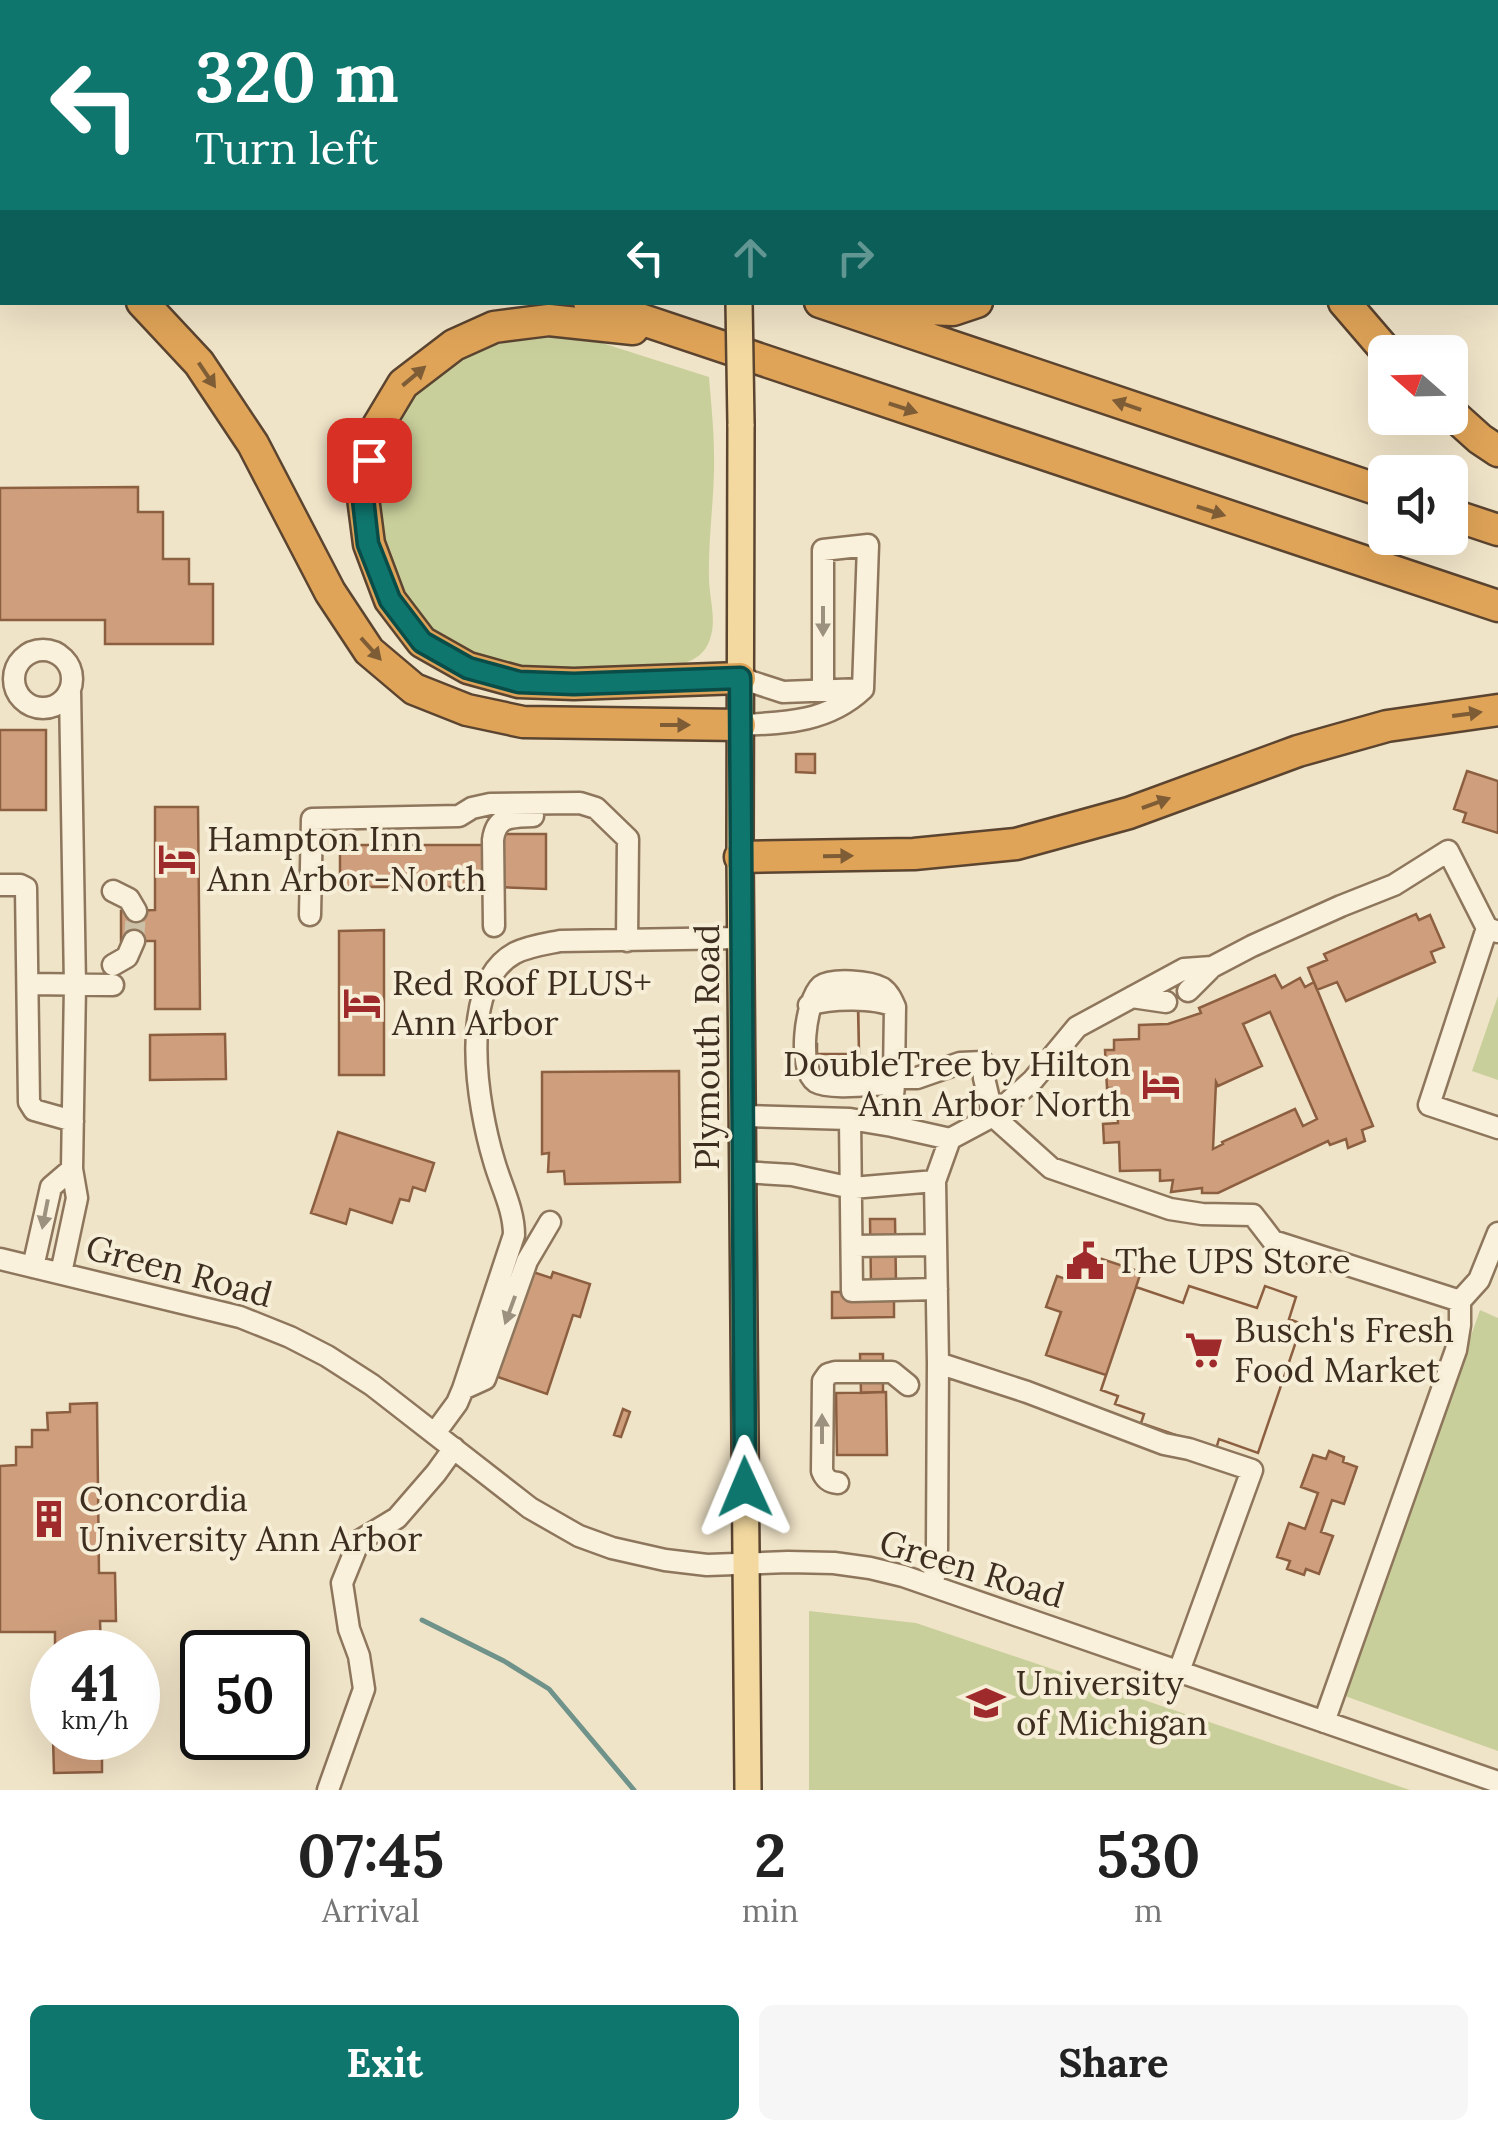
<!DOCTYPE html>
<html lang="en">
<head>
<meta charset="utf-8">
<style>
	:root { --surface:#fff; --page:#f6f6f6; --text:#222; --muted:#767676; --accent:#0f766e }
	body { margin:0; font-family:Lora,serif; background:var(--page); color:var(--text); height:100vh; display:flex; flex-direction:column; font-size:38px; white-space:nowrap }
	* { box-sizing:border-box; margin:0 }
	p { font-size:32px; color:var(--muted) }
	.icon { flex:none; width:55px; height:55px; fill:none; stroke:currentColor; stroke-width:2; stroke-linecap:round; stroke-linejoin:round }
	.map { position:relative; height:1790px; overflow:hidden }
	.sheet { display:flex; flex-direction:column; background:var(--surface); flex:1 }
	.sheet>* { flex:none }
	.top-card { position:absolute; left:0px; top:0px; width:1500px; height:305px; box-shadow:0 10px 40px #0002; background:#0f766e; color:#fff; overflow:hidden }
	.needle { width:65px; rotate:290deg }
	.fabs { position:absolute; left:1368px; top:335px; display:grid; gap:20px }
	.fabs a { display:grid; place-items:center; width:100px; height:100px; border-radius:15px; background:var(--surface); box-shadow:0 10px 40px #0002; font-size:50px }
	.speed { position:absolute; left:30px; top:1630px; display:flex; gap:20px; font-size:50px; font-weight:700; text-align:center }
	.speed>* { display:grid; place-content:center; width:130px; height:130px; border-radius:50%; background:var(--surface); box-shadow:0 10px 40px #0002; line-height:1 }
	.speed small { font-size:25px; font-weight:400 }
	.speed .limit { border:5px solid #111; border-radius:15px; background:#fff; color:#111 }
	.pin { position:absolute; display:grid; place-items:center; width:85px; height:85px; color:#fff; margin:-42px; border-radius:20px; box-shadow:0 5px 15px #0006 }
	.me { position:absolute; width:110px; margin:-55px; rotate:359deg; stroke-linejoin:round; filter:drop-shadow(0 0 8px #0008) }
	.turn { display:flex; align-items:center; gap:35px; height:210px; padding:0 30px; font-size:45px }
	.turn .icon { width:130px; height:130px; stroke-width:2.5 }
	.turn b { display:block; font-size:70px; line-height:85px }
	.lanes { display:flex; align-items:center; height:95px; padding:0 30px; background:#0003; justify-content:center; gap:50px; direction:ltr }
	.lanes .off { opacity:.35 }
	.eta { display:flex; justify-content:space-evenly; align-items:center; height:170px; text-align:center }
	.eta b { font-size:60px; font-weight:700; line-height:70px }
	.cta { display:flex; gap:20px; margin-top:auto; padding:20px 30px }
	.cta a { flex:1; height:115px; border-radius:15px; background:var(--accent); color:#fff; font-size:40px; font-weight:700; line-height:115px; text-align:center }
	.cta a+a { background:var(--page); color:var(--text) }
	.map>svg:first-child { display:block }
	.green { fill:#c9cf9b }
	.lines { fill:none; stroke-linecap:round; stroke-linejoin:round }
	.stream { stroke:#6f938a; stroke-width:5 }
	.building { fill:#cf9f7d; stroke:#8d5f41; stroke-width:2.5; fill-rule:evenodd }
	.minor-tunnel { stroke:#ccc0a6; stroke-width:20; stroke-dasharray:20 10; stroke-linecap:butt }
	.minor-casing { stroke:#8d765c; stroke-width:25 }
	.major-casing { stroke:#5b4430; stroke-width:30 }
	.highway-casing { stroke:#5b4430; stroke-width:35 }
	.minor { stroke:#faf1dc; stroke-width:20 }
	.major { stroke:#f3d9a0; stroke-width:25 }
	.highway { stroke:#e0a458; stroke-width:30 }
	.major-bridge-casing { stroke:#5b4430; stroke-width:30; stroke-linecap:butt }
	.major-bridge { stroke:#f3d9a0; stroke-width:25 }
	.oneway { fill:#7e5d36 }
	.oneway2 { fill:#9c907e }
	.route-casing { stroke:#0a4d48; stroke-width:25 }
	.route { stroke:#0f766e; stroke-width:18 }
	.labels { text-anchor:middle; stroke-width:8; stroke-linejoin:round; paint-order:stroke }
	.poi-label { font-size:35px; fill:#3d2e20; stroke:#f7eed8; text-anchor:start }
	.street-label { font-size:35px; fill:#3d2e20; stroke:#f7eed8 }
</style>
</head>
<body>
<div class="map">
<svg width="1498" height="1790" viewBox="0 0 1498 1790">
	<rect width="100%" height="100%" fill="#f0e4c8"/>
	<!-- green -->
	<path class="green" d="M 558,329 L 709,377 C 711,403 714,429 714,454 C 715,495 708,536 709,578 C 709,597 717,620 710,639 C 704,658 687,664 668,667 L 531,667 L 495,661 L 443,639 L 410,606 L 381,560 L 374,496 L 386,438 L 412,394 L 486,338 Z
		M 1498,996 L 1498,1080 L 1472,1071 Z
		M 1480,1310 L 1498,1318 L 1498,1751 L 1345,1696 Z
		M 809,1611 L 916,1623 L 1410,1790 L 809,1790 Z"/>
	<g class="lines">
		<!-- stream -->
		<path class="stream" d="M 422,1620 L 504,1661 L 549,1689 L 634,1790"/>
	</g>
	<!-- building -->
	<path class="building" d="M 138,487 L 138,512 L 163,512 L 163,559 L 189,559 L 189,584 L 213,584 L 213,644 L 105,644 L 105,620 L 0,620 L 0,488 Z
		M 0,730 L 46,730 L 46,810 L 0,810 Z
		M 796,754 L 815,754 L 815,773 L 796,772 Z
		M 1467,771 L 1498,781 L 1498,833 L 1463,822 L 1466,813 L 1454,809 Z
		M 155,807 L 198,807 L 200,1009 L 155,1009 L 155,941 L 121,941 L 121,911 L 155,910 Z
		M 502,834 L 546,834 L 546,889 L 497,887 Z
		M 340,845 L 485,845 L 485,887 L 340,887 Z
		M 1416,914 L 1419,920 L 1430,915 L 1444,947 L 1431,952 L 1435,962 L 1346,1001 L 1337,982 L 1317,990 L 1308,968 L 1327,960 L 1324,954 Z
		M 384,930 L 384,1075 L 339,1075 L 339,931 Z
		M 1275,975 L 1282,988 L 1300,978 L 1305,987 L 1314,982 L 1373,1126 L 1362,1130 L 1365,1141 L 1348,1148 L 1346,1139 L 1330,1145 L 1328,1141 L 1218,1193 L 1202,1193 L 1202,1188 L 1171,1192 L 1173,1180 L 1160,1181 L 1160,1170 L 1120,1171 L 1119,1142 L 1104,1143 L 1103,1124 L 1118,1123 L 1116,1088 L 1107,1088 L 1105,1050 L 1114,1050 L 1114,1040 L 1139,1039 L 1139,1025 L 1168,1024 L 1201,1013 L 1199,1008 ZM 1270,1012 L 1317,1119 L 1303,1126 L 1295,1109 L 1222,1142 L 1223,1144 L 1213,1149 L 1216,1082 L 1218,1086 L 1262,1066 L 1243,1024 Z
		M 858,988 L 859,1054 L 817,1054 L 817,1044 L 811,1044 L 816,1009 Z
		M 816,1009 L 858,1009 L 859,1054 L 817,1054 L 817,1044 L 811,1044 Z
		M 225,1034 L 226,1079 L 150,1080 L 150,1035 Z
		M 679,1071 L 680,1182 L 565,1184 L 564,1171 L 548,1172 L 549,1153 L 542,1154 L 542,1072 Z
		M 338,1132 L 434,1163 L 425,1191 L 413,1187 L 409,1201 L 400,1199 L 392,1223 L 350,1209 L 346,1224 L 311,1213 Z
		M 870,1219 L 895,1219 L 896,1283 L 871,1284 Z
		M 1081,1252 L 1141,1272 L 1136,1287 L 1183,1303 L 1189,1286 L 1257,1308 L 1265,1286 L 1296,1297 L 1289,1319 L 1302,1324 L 1258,1453 L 1219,1439 L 1216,1449 L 1141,1423 L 1144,1414 L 1115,1404 L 1118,1396 L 1101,1390 L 1106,1375 L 1046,1355 L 1061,1312 L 1046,1307 L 1057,1276 L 1072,1281 Z
		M 530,1271 L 551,1278 L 553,1272 L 590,1284 L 580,1317 L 573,1315 L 547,1394 L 495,1376 Z
		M 1189,1286 L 1257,1308 L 1265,1286 L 1296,1297 L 1289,1319 L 1302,1324 L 1258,1453 L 1219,1439 L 1216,1449 L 1141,1423 L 1144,1414 L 1115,1404 L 1118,1396 L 1101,1390 L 1136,1287 L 1183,1303 Z
		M 832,1292 L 894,1292 L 894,1317 L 832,1318 Z
		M 860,1354 L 883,1354 L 883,1392 L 861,1393 Z
		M 886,1392 L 887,1455 L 837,1455 L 836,1393 Z
		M 97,1403 L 99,1573 L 115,1573 L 116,1621 L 100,1621 L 101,1652 L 55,1652 L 55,1632 L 0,1632 L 0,1466 L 16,1465 L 16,1447 L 32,1447 L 32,1430 L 48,1430 L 47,1413 L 70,1412 L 70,1404 Z
		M 623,1409 L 630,1412 L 621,1437 L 614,1435 Z
		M 1329,1451 L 1344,1457 L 1343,1462 L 1357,1467 L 1344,1504 L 1332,1500 L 1321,1532 L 1333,1536 L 1319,1574 L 1306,1569 L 1304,1575 L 1287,1569 L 1290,1561 L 1277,1557 L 1289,1523 L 1305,1529 L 1318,1493 L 1301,1487 L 1313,1455 L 1326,1459 Z
		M 53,1738 L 102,1738 L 102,1772 L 54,1773 Z"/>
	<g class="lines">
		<!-- minor-tunnel -->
		<path class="minor-tunnel" d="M 134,941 L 136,911"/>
		<!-- minor casing -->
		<g class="minor-casing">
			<path id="minor" d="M14 679a29 29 0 1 1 58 0a29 29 0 1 1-58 0Z
				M 740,678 L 783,692 L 863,689
				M 740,725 C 786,723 828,722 863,689 L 868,545 L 823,550 L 823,691
				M 0,885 L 20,885 L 26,888 L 29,1102 L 34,1110 L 73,1121
				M 113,891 L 129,899 L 136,911
				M 310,915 L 312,819 L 459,816 L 472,808 L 490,804 L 580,803 L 596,808 L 628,839 L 627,941
				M 494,926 L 493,840 C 496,815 512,817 533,816
				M 1487,928 L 1429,1105 L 1498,1128
				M 113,965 L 127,957 L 134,941
				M 28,984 L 113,985
				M 1188,991 L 1212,967
				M 1132,997 L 1166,1002
				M 809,1005 C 830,998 876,997 895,1007
				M 894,1078 L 917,1078 L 960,1063 L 983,1062 L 984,1078 L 993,1116 L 1051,1168 L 1170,1209 L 1202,1214 L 1253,1215 L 1273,1241 L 1460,1301
				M 742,1116 L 850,1119 L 892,1126 L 950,1139 L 993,1116 L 1033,1080 L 1077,1027 L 1184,969 L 1212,967 L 1252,946 L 1341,906 L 1394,885 L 1448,851 L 1487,928 L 1498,932
				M 850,1119 L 852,1291 L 937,1289
				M 888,1125 C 892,1109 894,1094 894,1078 L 895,1007 C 892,1000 889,993 882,988 C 870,981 832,978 821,986 C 805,1001 797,1069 816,1082 C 830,1090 877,1084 894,1084
				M 742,1172 L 792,1175 L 852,1188 L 935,1181 L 950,1139
				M 853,1246 L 936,1245
				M 0,1259 L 240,1317 L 290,1337 L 327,1356 L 372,1385 L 530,1508 L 579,1536 L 612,1548 L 665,1560 L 707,1565 L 788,1562 L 834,1563 L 870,1568 L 903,1576 L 1498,1782
				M 33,1267 L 51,1187 L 72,1169
				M 61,1273 L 77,1198 L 72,1169 L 75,985 L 70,690
				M 938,1363 L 1027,1392 L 1164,1444 L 1189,1449 L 1252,1470 L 1179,1671
				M 463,1389 L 485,1379 L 527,1261 L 550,1222
				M 435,1433 L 457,1403 L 463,1389 L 514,1235 C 514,1209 501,1186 494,1161 C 478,1108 456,985 515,953 C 529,946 545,944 560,941 L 741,938
				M 838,1483 C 829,1482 825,1479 822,1471 L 823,1381 L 828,1374 L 835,1372 L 892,1372 L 908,1385
				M 933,1586 L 937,1549 L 938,1363 L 935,1181
				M 1324,1722 L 1456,1350 L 1460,1325 L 1460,1301 L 1479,1280 L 1498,1233
				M 328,1790 L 364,1689 L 359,1656 L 349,1629 L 342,1583 L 359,1541 L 397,1518 L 436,1473 L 454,1448"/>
		</g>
		<!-- major casing -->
		<g class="major-casing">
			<path id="major" d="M 738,0 L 738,2
				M 741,424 L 740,857 L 748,1790"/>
		</g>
		<!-- highway casing -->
		<g class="highway-casing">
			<path id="highway" d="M 1065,0 L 1067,2
				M 1146,0 L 1148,2
				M 0,32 L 2,32
				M 0,107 L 2,107
				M 0,178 L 2,180
				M 142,302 L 199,363 L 253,444 L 330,592 L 369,651 L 414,689 L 467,710 L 523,722 L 740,725
				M 589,302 L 1498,606
				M 820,302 L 1385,492
				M 873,302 L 890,308 L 953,310 L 977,302
				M 1344,302 L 1387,352
				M 633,329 L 549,320 L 494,327 L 454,345 L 403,384 L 376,429 L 362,490 L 369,544 L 390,600 L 422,642 L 468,668 L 519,682 L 574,684 L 740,678
				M 1450,412 L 1480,439 L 1498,451
				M 1450,514 L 1498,530
				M 740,857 L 914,854 L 1016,844 L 1129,813 L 1298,751 L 1387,726 L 1498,710"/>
		</g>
		<!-- minor -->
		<use href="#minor" class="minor"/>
		<!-- major -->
		<use href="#major" class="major"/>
		<!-- highway -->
		<use href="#highway" class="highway"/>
		<!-- major-bridge casing -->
		<g class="major-bridge-casing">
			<path id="major-bridge" d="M 739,302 L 741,424"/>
		</g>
		<!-- major-bridge -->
		<use href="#major-bridge" class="major-bridge"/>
	</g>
	<!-- one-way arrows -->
	<defs><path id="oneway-solid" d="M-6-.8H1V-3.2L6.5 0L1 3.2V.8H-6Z" transform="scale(2.5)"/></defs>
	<g class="oneway">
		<use href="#oneway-solid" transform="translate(207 375) rotate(56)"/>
		<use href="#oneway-solid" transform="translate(414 376) rotate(-40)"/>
		<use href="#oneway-solid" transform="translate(1127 405) rotate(-161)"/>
		<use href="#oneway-solid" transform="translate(903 408) rotate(18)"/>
		<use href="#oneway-solid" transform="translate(1211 511) rotate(18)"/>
		<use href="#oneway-solid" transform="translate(371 649) rotate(48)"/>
		<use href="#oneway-solid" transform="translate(1467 714) rotate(-8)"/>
		<use href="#oneway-solid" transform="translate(675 725)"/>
		<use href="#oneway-solid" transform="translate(1156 803) rotate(-20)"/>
		<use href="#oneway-solid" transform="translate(838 856) rotate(-1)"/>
	</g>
	<g class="oneway2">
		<use href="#oneway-solid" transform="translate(823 621) rotate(90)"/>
		<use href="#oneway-solid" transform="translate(45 1214) rotate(101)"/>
		<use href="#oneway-solid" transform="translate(510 1310) rotate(110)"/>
		<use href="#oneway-solid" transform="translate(822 1429) rotate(-90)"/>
	</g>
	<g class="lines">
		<!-- route casing -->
		<g class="route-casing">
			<path id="route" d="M 369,460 L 362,490 L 368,544 L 390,600 L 422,642 L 468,668 L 519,682 L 574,684 L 740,678 L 745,1487"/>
		</g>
		<!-- route -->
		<use href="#route" class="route"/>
	</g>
	<!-- icons -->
	<defs>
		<g id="hotel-bare" transform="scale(3)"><path d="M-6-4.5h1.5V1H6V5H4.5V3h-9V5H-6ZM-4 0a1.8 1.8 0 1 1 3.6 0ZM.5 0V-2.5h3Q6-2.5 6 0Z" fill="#9e2a2b" stroke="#f7eed8" stroke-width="2.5" paint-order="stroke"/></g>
		<g id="civic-bare" transform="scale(3)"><path d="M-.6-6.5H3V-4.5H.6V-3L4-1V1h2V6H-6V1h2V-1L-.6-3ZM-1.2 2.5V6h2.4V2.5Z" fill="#9e2a2b" stroke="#f7eed8" stroke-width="2.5" paint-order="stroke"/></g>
		<g id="supermarket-bare" transform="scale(3)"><path d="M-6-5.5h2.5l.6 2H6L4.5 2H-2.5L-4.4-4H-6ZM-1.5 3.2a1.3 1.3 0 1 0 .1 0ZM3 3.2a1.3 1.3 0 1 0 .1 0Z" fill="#9e2a2b" stroke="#f7eed8" stroke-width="2.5" paint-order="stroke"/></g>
		<g id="building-bare" transform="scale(3)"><path d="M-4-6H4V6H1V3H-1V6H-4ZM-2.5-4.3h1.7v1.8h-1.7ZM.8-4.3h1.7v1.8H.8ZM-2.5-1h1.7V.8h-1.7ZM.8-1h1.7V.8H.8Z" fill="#9e2a2b" stroke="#f7eed8" stroke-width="2.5" paint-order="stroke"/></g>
		<g id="university-bare" transform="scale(3)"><path d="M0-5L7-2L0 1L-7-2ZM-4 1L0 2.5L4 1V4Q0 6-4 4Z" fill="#9e2a2b" stroke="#f7eed8" stroke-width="2.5" paint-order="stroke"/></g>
	</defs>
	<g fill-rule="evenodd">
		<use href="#hotel-bare" x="177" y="859"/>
		<use href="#hotel-bare" x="362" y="1003"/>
		<use href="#hotel-bare" x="1161" y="1084"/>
		<use href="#civic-bare" x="1085" y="1261"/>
		<use href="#supermarket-bare" x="1204" y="1350"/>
		<use href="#building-bare" x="49" y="1519"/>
		<use href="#university-bare" x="986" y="1703"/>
	</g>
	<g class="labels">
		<!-- poi labels -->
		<g class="poi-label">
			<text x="207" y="851">Hampton Inn<tspan x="207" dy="40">Ann Arbor-North</tspan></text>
			<text x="392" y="995">Red Roof PLUS+<tspan x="392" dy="40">Ann Arbor</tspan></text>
			<text x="1131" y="1076" text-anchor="end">DoubleTree by Hilton<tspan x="1131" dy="40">Ann Arbor North</tspan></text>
			<text x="1115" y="1273">The UPS Store</text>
			<text x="1234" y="1342">Busch's Fresh<tspan x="1234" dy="40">Food Market</tspan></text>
			<text x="79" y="1511">Concordia<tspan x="79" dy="40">University Ann Arbor</tspan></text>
			<text x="1016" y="1695">University<tspan x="1016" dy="40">of Michigan</tspan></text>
		</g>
		<!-- street labels -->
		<g class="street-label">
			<text transform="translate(707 1047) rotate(-90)" y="12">Plymouth Road</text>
			<text transform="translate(179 1271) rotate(15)" y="12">Green Road</text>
			<text transform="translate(972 1569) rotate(17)" y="12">Green Road</text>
		</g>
	</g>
</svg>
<div class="fabs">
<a><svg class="needle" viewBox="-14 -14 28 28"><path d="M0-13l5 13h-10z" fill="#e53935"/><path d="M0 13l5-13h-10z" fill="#767676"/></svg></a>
<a><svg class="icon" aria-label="sound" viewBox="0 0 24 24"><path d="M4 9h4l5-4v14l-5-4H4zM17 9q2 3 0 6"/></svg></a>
</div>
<div class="speed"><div>41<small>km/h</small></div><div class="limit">50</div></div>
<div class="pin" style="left:369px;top:460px;background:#d93025"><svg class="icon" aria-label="arrive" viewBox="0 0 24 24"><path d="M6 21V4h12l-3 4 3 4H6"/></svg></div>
<svg class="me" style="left:745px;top:1487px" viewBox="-20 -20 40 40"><path d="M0-17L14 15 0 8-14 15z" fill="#0f766e" stroke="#fff" stroke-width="4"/></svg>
<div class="top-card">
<div class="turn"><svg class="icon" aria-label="left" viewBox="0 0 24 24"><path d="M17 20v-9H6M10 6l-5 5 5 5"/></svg><div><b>320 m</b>Turn left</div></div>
<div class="lanes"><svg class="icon" aria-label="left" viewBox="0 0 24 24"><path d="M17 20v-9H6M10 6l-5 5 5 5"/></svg><svg class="icon off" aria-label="ahead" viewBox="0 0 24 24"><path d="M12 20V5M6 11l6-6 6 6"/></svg><svg class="icon off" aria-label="right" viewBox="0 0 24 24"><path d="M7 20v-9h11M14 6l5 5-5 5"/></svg></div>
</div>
</div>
<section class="sheet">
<div class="eta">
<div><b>07:45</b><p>Arrival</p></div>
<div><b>2</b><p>min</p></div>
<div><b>530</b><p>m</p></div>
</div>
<div class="cta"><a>Exit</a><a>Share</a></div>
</section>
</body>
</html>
